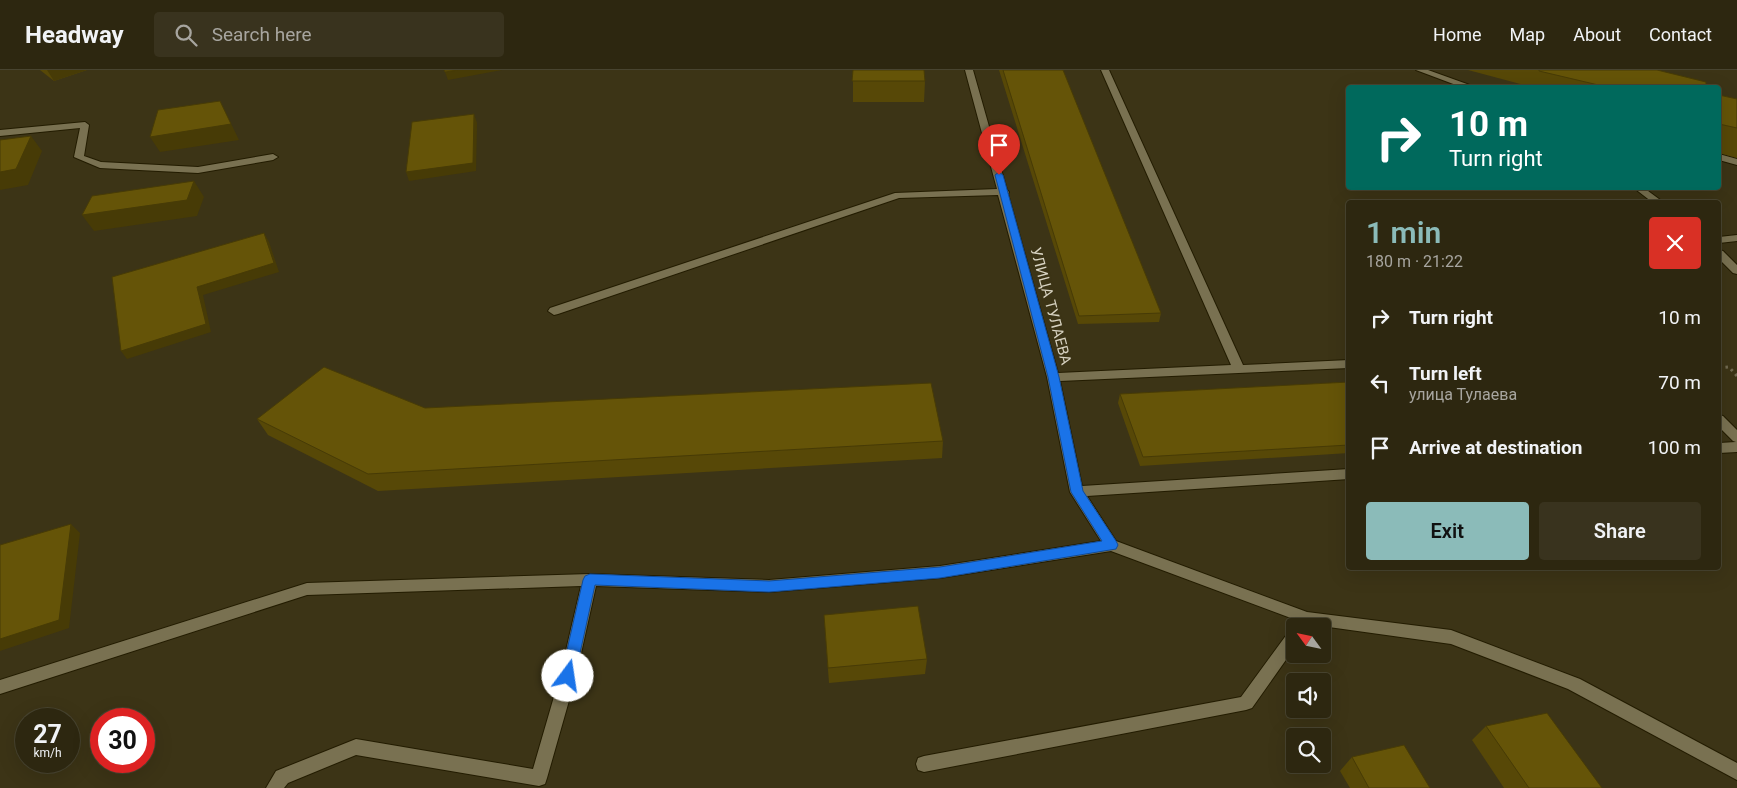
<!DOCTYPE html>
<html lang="en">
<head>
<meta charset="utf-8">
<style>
	:root { --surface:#2d2710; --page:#39331e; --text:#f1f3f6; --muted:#a7a59f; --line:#484430; --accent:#8bbbb9 }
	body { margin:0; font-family:Roboto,sans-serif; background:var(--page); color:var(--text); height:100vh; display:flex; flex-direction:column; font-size:19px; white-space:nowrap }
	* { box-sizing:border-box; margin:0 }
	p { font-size:16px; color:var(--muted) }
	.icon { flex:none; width:28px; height:28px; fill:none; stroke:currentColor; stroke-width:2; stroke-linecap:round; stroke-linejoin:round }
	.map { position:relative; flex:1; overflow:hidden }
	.drawer { position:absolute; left:1346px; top:130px; width:375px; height:370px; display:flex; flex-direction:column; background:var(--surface); border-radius:5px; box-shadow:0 5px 20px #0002,0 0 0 1px var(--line) }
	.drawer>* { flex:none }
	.top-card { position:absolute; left:1346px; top:15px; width:375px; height:105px; border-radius:5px; box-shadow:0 5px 20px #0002,0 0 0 1px var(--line); background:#00695c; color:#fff; overflow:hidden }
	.needle { width:32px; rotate:303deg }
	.buttons { position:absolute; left:1286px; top:548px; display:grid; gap:10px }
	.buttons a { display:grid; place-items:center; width:45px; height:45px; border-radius:5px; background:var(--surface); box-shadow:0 5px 20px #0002,0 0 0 1px var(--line); font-size:25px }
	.speed { position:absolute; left:15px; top:638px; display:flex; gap:10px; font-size:25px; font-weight:700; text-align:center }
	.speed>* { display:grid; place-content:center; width:65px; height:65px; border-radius:50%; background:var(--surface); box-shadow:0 5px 20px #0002,0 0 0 1px var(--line); line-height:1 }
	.speed small { font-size:12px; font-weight:400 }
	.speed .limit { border:8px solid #d22; background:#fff; color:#111 }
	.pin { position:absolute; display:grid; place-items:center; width:42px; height:42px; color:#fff; margin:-51px -21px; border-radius:50% 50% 50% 0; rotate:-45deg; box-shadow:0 0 5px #0007 }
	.pin .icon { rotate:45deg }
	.me { position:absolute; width:55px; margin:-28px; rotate:14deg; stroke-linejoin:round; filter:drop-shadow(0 0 4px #0008) }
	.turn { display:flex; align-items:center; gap:18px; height:105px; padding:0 20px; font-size:22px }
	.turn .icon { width:65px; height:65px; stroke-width:2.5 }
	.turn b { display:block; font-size:35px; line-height:42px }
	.round { display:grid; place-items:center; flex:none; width:52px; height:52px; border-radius:5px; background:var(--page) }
	.overview { display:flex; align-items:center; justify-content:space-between; height:85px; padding:0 20px }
	h1 { font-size:30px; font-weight:600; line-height:38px; color:var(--accent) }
	.primary-button { display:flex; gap:10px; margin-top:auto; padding:10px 20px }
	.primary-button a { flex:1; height:58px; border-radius:5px; background:var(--accent); color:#111; font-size:20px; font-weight:600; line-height:58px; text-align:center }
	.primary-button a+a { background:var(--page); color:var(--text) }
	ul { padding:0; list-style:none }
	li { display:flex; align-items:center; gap:15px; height:65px; padding:0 20px }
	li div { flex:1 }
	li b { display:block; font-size:19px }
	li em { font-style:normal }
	header { display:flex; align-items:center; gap:30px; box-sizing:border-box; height:70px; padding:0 25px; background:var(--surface); border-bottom:1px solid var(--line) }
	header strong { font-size:24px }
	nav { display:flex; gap:28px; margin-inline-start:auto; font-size:18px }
	.search { width:350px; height:45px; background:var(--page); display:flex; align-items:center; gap:12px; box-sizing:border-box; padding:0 18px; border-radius:5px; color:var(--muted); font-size:19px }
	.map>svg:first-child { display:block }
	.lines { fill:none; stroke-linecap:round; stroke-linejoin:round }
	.minor-casing { stroke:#231c00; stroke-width:2 }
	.path { stroke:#726b51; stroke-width:3; stroke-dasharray:2.5 4; stroke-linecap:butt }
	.minor { fill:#797151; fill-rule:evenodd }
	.wall { fill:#574807 }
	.shaded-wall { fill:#473b06 }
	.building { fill:#655408; stroke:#473b06 }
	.route { fill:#1a73e8; stroke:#114b97 }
	.labels { text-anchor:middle; stroke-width:4.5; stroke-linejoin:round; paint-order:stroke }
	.street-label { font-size:15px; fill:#d8d3c2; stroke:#3c3416 }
</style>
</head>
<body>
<header>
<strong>Headway</strong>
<div class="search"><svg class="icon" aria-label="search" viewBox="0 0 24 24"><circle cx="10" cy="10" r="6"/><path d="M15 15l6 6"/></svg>Search here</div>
<nav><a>Home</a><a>Map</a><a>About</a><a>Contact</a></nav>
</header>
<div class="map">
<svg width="1737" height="718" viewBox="0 0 1737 718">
	<rect width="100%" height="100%" fill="#3c3416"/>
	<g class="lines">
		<!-- minor casing -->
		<g class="minor-casing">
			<path id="minor" d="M 965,0 L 973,0 L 1007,120 L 1009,122 L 1008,124 L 1058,303 L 1231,295 L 1101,0 L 1109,0 L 1243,295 L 1349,290 L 1349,298 L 1060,311 L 1082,416 L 1349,399 L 1349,409 L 1087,426 L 1116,471 L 1307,542 L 1451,560 L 1580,609 L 1737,693 L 1737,710 L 1568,619 L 1451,574 L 1307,554 L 1111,481 L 940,508 L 769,522 L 596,516 L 576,606 L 547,708 L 545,714 L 539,716 L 356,685 L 288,713 L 284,718 L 266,718 L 276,701 L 356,669 L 533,699 L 560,606 L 581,516 L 307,525 L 0,624 L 0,610 L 307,513 L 590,504 L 769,510 L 940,496 L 1101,471 L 1070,422 L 1047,307 L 998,125 L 899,128 L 558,244 L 554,245 L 548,241 L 550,238 L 895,123 L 997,119 Z
				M 1416,0 L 1428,0 L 1478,18 L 1464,18 Z
				M 85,52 L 89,55 L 84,86 L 101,92 L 198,97 L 273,84 L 278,87 L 273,90 L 198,103 L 100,98 L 74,87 L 80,58 L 0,66 L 0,60 Z
				M 1719,84 L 1737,89 L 1737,95 L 1719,90 Z
				M 1634,118 L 1644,118 L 1663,132 L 1652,132 Z
				M 1737,165 L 1737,171 L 1719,173 L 1719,167 Z
				M 1719,180 L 1723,181 L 1737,195 L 1737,204 L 1733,203 L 1719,189 Z
				M 1719,345 L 1723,346 L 1737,360 L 1737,382 L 1719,383 L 1719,373 L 1736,372 L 1733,371 L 1719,357 Z
				M 1295,558 L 1295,577 L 1252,638 L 1246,640 L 924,702 L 918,700 L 916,694 L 918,688 L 924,686 L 1241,627 L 1290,560 Z"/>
		</g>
		<!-- path -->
		<path class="path" d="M 1719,298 L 1729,297 L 1737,306"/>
		<!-- minor -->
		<use href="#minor" class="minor"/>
	</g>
	<!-- wall -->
	<path class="wall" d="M 40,0 L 87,0 L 54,11 Z
		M 853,0 L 925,11 L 924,32 L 853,32 Z
		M 999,0 L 1063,0 L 1161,243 L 1159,252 L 1078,254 Z
		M 1468,0 L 1657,0 L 1706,18 L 1528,18 L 1528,16 Z
		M 1719,25 L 1737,29 L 1737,88 L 1719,83 Z
		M 1349,312 L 1349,383 L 1140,396 L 1118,333 L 1120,324 Z
		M 425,338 L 943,371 L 942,388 L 378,421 L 268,365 L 257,349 Z
		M 824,545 L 927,589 L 925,604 L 829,613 Z
		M 1486,656 L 1602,718 L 1504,718 L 1472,670 Z
		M 1352,687 L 1430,718 L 1350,718 L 1340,701 Z"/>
	<!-- shaded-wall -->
	<path class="shaded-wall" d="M 47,0 L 87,0 L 54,11 Z
		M 458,0 L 502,0 L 448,10 L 445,2 Z
		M 220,31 L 239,70 L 160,82 L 150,67 Z
		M 474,44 L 477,53 L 476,101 L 409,111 L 406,102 Z
		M 31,66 L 42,81 L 28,115 L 0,120 L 0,102 Z
		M 194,111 L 204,127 L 197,146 L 94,161 L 82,145 Z
		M 264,163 L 269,172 L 279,202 L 203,225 L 211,262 L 127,289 L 121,281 L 197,217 Z
		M 71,454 L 80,463 L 69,558 L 0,581 L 0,569 Z"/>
	<!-- building -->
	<path class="building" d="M 444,0 L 458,0 L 445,2 Z
		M 853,0 L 924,0 L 925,11 L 852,11 Z
		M 1003,0 L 1063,0 L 1161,243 L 1079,246 Z
		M 1539,0 L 1657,0 L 1706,12 L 1706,18 L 1611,18 L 1539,1 Z
		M 1719,25 L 1737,29 L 1737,58 L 1719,54 Z
		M 220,31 L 231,54 L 150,67 L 158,40 Z
		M 474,44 L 473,93 L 406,102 L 412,52 Z
		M 31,66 L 16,99 L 0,102 L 0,70 Z
		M 194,111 L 187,130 L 82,145 L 92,126 Z
		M 264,163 L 274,193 L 197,217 L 206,254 L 121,281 L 112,207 Z
		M 324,297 L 425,338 L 931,313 L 943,371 L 368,404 L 257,349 Z
		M 1349,312 L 1349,375 L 1143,387 L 1120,324 Z
		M 71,454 L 59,550 L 0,569 L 0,475 Z
		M 918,536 L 927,589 L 828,598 L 824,545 Z
		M 1547,643 L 1602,718 L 1529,718 L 1486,656 Z
		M 1404,675 L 1430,718 L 1369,718 L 1352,687 Z"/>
	<!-- route -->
	<path class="route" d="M 999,102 L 1003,105 L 1059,307 L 1083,421 L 1116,471 L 1118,475 L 1116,479 L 940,508 L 769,522 L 595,515 L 575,606 L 573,611 L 568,613 L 563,611 L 561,606 L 583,510 L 585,506 L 590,504 L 769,511 L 940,497 L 1102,471 L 1071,422 L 1048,307 L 995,105 Z"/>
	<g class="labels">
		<!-- street labels -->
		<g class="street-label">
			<text transform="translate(1051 236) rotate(75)" y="5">УЛИЦА ТУЛАЕВА</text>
		</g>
	</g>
</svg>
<div class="buttons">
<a><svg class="needle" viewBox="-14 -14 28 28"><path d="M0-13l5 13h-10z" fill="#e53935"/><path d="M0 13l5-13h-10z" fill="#a7a59f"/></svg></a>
<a><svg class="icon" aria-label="sound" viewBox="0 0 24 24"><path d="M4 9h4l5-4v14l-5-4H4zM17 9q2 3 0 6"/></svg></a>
<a><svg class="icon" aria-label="search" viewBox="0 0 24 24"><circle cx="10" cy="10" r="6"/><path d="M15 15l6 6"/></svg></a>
</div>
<div class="speed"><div>27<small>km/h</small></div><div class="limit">30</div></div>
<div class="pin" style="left:999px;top:105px;background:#d93025"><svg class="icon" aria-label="arrive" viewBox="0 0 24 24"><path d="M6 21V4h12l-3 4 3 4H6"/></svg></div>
<svg class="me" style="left:568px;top:606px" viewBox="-20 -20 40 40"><circle r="19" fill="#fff"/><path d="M0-13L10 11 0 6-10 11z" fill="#1a73e8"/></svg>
<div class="top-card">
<div class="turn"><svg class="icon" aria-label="right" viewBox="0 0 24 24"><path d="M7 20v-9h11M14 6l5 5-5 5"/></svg><div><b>10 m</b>Turn right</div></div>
</div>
<section class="drawer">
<div class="overview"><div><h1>1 min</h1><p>180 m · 21:22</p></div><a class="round" style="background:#d93025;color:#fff"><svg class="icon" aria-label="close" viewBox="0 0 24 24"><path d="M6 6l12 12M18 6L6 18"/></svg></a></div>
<ul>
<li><svg class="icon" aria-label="right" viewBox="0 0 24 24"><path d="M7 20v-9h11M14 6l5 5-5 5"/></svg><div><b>Turn right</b></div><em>10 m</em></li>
<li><svg class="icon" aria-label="left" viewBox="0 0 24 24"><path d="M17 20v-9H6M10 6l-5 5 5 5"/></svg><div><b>Turn left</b><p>улица Тулаева</p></div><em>70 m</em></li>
<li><svg class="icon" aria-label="arrive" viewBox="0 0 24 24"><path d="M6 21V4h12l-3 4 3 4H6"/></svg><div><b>Arrive at destination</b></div><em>100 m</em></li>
</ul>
<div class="primary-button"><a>Exit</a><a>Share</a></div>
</section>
</div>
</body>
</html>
